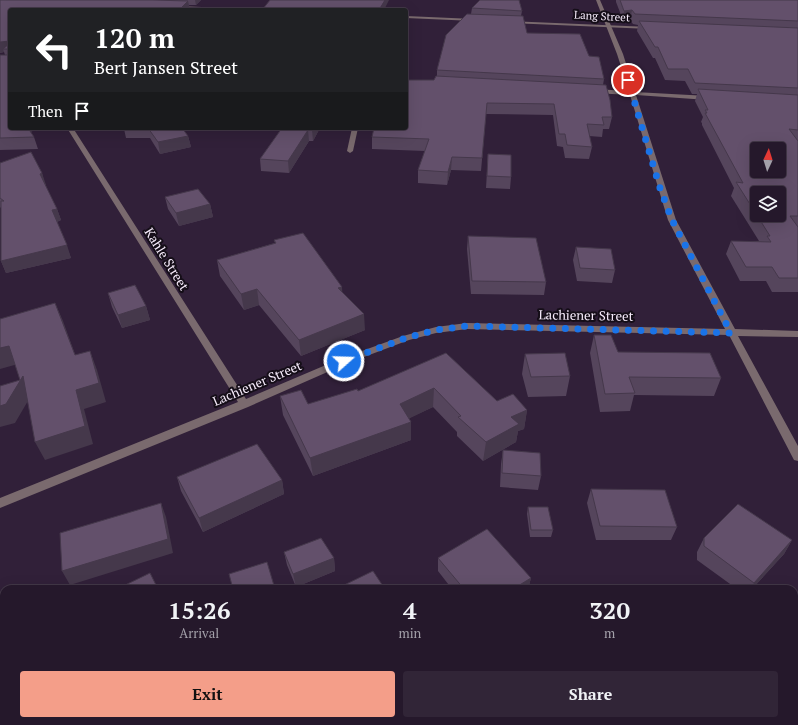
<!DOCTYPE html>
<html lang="en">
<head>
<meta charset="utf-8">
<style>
	:root { --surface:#25182b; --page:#312537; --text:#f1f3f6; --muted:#a3a0a9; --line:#423747; --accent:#f49e89 }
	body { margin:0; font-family:"PT Serif",serif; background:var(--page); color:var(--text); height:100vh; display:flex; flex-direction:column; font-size:15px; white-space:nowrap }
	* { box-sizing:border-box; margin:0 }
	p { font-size:13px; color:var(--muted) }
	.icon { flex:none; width:22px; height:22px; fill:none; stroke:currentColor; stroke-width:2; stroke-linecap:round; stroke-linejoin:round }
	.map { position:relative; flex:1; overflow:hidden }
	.details { position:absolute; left:0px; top:585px; width:798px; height:140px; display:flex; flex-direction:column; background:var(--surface); border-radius:12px 12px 0 0; box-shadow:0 4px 16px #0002,0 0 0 1px var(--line) }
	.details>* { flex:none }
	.guide { position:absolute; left:8px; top:8px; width:400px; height:122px; border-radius:4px; box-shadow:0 4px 16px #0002,0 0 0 1px var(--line); background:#202124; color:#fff; overflow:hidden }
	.needle { width:26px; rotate:4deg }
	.buttons { position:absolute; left:750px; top:142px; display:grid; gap:8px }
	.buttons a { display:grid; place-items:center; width:36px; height:36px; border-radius:4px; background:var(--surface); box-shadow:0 4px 16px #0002,0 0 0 1px var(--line); font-size:20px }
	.pin { position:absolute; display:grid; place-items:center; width:34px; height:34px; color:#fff; margin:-17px; border:2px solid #fff; border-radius:50%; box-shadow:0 1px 4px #0007 }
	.me { position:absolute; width:44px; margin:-22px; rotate:70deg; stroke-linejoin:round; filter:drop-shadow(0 0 3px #0008) }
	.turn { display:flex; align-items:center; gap:14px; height:84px; padding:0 20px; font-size:18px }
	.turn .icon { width:52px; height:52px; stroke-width:2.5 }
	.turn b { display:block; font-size:28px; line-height:34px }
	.then { display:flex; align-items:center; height:38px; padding:0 20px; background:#0003; gap:8px; font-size:15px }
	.eta { display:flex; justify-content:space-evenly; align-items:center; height:68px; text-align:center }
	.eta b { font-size:24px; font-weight:700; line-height:28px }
	.primary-button { display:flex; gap:8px; margin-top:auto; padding:8px 20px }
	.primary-button a { flex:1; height:46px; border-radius:4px; background:var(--accent); color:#111; font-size:16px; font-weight:700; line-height:46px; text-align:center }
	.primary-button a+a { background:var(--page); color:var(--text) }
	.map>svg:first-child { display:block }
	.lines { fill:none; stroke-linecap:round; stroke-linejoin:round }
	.service { fill:#7a6a6e; fill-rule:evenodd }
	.minor { fill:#7a6a6e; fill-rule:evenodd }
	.tertiary { fill:#7a6a6e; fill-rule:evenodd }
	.wall { fill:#55455c }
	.shaded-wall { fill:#45384b }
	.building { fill:#63506b; stroke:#45384b; fill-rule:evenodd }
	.route { stroke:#1a73e8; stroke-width:7; stroke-dasharray:0 12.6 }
	.labels { text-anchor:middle; stroke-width:4; stroke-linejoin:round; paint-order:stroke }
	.far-street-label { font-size:11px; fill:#f6ebfb; stroke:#150e18 }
	.street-label { font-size:13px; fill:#f6ebfb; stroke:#150e18 }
</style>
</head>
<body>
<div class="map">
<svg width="798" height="725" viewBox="0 0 798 725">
	<rect width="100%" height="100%" fill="#312039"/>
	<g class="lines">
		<!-- service -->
		<path class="service" d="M 352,128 L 358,128 L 353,151 L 350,153 L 347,151 Z"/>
		<!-- minor -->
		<path class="minor" d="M 596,0 L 600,0 L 623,54 L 635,92 L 708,96 L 711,98 L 708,100 L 636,95 L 676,220 L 735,329 L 798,331 L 798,337 L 738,336 L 798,446 L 798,461 L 794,460 L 729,335 L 467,329 L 436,333 L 409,340 L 348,363 L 248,407 L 0,508 L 0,498 L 238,402 L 67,128 L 73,128 L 246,399 L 340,359 L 403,336 L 436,327 L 467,323 L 725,329 L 668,220 L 630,95 L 594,93 L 591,91 L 594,89 L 629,91 L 617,54 Z
			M 794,630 L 798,630 L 798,644 L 794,644 Z
			M 448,721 L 468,721 L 466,725 L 446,725 Z"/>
		<!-- tertiary -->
		<path class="tertiary" d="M 177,6 L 251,9 L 253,10 L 175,8 Z
			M 406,16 L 474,19 L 476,20 L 474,21 L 406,18 Z
			M 508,21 L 650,27 L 652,28 L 650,29 L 510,23 Z"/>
	</g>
	<!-- wall -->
	<path class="wall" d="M 0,0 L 201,0 L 196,5 L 189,5 L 190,10 L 10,10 L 31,132 L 34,137 L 38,149 L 0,150 L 0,55 L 5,55 L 4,52 L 0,53 Z
		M 479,0 L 519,0 L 522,11 L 521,16 L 527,33 L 589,56 L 604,79 L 603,85 L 612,117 L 609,129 L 603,129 L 602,137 L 589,136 L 592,147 L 589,159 L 565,158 L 563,147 L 557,146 L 553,115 L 486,114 L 481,171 L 451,170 L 447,185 L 418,183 L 418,170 L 425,151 L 372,149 L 372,137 L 434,80 L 437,76 L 437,70 L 471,14 L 472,8 L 480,0 Z
		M 616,0 L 798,0 L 798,292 L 772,292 L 766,281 L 740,281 L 726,254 L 731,241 L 759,241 L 731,196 L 734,188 L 702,125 L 702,123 L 701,122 L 703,117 L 695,101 L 697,94 L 692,94 L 685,81 L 665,80 L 655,58 L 653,58 L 637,31 L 638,25 L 633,24 L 630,20 L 623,20 L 616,2 Z
		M 121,128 L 182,128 L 188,136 L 191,147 L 160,154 L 150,138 L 126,138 L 124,129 L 121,129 Z
		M 282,128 L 320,128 L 313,141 L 309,141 L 289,173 L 261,171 L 260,159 Z
		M 488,154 L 511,177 L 510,189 L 486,188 Z
		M 0,163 L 42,173 L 45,185 L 57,209 L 61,220 L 57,222 L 71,258 L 6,273 L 1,261 L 1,208 L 0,207 Z
		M 165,197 L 210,204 L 213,217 L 179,226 L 168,209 Z
		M 468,236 L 546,282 L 544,295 L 471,294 L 467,249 Z
		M 274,240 L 342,292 L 365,330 L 301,356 L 259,305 L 244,310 L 220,276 L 217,260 L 275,243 Z
		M 576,247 L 615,270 L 612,283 L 577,281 L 573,260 Z
		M 108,293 L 146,306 L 150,320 L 122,328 L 112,307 Z
		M 594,335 L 618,352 L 721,378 L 714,396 L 634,395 L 630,411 L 600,412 L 590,353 Z
		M 446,353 L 497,401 L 527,410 L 524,429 L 518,431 L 516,442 L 483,461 L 457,436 L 457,432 L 433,407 L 409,418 L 411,422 L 411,440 L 313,476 L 283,415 L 280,396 L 308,404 L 358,391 Z
		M 525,354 L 570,376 L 566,396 L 528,397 L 522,374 Z
		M 503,450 L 541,476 L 538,490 L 500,487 L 501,464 Z
		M 177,477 L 282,480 L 284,494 L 203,532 L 181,491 Z
		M 591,489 L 677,527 L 671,540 L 596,540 L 587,503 Z
		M 528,507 L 553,530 L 551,537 L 530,537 L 527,514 Z
		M 704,538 L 792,540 L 784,554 L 752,589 L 737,589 L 697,560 L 697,552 Z
		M 284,552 L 334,558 L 335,571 L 296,587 L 287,565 Z
		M 438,558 L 531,578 L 528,589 L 452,589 L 438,571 Z"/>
	<!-- shaded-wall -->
	<path class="shaded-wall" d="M 195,0 L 201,0 L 196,5 Z
		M 385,0 L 389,0 L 384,10 L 379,10 Z
		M 188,1 L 190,10 L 179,10 Z
		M 632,10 L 630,20 L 623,20 L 624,11 Z
		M 10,41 L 10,51 L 8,49 L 3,49 L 4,52 L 0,53 L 0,42 Z
		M 27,128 L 36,128 L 29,134 Z
		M 313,128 L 320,128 L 313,141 L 312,130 Z
		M 308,130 L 309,141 L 289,173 L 288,161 Z
		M 188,136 L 191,147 L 160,154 L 158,142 Z
		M 452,157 L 451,170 L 447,185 L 448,172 Z
		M 42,173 L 46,185 L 44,185 L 40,174 Z
		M 210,204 L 213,217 L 179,226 L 176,213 Z
		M 57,209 L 61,220 L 56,222 L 52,210 Z
		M 67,245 L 71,258 L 6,273 L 1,261 Z
		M 342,287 L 343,303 L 338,288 Z
		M 257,289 L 259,305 L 244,310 L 241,294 Z
		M 55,303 L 63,321 L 82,374 L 75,355 Z
		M 146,306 L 150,320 L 122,328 L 118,315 Z
		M 364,314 L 365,330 L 301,356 L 299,340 Z
		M 9,346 L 18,364 L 0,369 L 0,348 Z
		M 90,351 L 97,370 L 106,402 L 84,409 L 93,444 L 45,460 L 35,442 L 76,390 Z
		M 23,376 L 32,394 L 15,423 L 0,427 L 0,406 Z
		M 434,388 L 433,407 L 400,423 L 400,404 Z
		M 527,410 L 524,429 L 518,431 L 516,442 L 483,461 L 486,442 L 511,417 Z
		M 411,422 L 411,440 L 313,476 L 310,458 Z
		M 282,480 L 284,494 L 203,532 L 199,518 Z
		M 161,503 L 166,517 L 173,553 L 70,585 L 62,571 Z
		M 792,540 L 784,554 L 752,589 L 750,589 L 754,583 Z
		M 334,558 L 335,571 L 296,587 L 293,574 Z
		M 531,578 L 528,589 L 513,589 Z
		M 4,646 L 4,683 L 0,689 L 0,651 Z
		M 295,721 L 308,721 L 301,725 L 296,725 Z"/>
	<!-- building -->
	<path class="building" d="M 0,0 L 153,0 L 188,1 L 179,10 L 180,10 L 10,10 L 10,41 L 0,42 Z
		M 270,0 L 385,0 L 379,10 L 262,10 Z
		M 480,0 L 519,0 L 522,11 L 472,8 Z
		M 620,0 L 798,0 L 798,21 L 635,14 L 632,10 L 624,11 Z
		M 467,14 L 523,16 L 527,33 L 580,34 L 589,56 L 599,57 L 604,79 L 437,70 L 446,35 Z
		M 639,21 L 798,28 L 798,88 L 695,83 L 688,69 L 668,69 L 658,47 L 655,47 Z
		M 10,43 L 10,128 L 28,128 L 34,137 L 0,138 L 0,55 L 8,55 L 8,49 L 3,49 Z
		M 436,76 L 606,85 L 610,100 L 612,117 L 602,117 L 604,125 L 587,124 L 592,147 L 567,145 L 565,134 L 559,134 L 554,104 L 487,103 L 482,158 L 452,157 L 448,172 L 418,170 L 429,139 L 372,137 L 374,128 L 406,128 L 406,80 L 434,80 Z
		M 698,89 L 798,95 L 798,130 L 789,129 L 798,141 L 798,216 L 790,216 L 798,227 L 798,278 L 779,278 L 772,267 L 746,267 L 731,241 L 771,242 L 767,236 L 770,236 L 736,182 L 743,183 L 705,113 L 707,113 L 705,110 L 708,110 ZM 757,149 L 779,149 L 779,171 L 757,171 ZM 757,193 L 779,193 L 779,215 L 757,215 Z
		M 148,128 L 182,128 L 188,136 L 158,142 Z
		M 282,128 L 313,128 L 312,130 L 308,130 L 288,161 L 260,159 Z
		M 31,152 L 42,173 L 40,174 L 57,209 L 52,210 L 67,245 L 1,261 L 1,201 L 4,201 L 0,198 L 0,163 Z
		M 488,154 L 511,155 L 511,177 L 487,176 Z
		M 198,189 L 210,204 L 176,213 L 165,197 Z
		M 303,233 L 342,287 L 338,288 L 364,314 L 299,340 L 257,289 L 241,294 L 217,260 L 276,243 L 274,240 Z
		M 468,236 L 536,238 L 546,282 L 472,281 Z
		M 576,247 L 611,249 L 615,270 L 580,268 Z
		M 135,285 L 146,306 L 118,315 L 108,293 Z
		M 55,303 L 75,355 L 90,351 L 99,383 L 76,390 L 85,426 L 35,442 L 23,376 L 6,404 L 0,406 L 0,386 L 20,380 L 9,346 L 0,348 L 0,319 Z
		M 594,335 L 611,335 L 618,352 L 710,353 L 721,378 L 629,377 L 635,393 L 605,394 Z
		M 446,353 L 497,401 L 513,394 L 527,410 L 511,417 L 519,424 L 486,442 L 458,417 L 461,416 L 434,388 L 400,404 L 411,422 L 310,458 L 280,396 L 301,390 L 308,404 L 357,389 L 358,391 Z
		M 565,353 L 570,376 L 531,377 L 525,354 Z
		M 257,444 L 282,480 L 199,518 L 177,477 Z
		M 503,450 L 540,453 L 541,476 L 502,473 Z
		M 591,489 L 665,490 L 677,527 L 600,526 Z
		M 161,503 L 168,539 L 62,571 L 60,533 Z
		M 738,504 L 792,540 L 754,583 L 704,546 L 704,538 Z
		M 528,507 L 548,507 L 553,530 L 531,530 Z
		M 487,529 L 531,578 L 513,589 L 464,589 L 438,558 Z
		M 321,538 L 334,558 L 293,574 L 284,552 Z
		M 267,562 L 275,589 L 233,589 L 229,574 Z
		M 373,571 L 385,589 L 336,589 Z
		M 150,573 L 158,589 L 117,589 Z
		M 0,634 L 4,635 L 4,646 L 0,651 Z
		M 625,721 L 634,721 L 638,725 L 621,725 Z"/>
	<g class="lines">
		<!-- route -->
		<path class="route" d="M 344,361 L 406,338 L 436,330 L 467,326 L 731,333 L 672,220 L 660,188 L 628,80"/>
	</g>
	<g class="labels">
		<!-- far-street labels -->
		<g class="far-street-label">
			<text transform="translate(602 16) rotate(3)" y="4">Lang Street</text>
		</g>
		<!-- street labels -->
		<g class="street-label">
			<text transform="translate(167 259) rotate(58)" y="5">Kahle Street</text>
			<text transform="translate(586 315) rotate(1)" y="5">Lachiener Street</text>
			<text transform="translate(257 383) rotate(-23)" y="5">Lachiener Street</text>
		</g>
	</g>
</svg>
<div class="buttons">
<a><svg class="needle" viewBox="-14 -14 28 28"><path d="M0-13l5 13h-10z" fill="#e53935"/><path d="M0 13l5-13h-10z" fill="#a3a0a9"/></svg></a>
<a><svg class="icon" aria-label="layers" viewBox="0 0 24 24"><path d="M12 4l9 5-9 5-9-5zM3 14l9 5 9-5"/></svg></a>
</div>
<div class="pin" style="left:628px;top:80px;background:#d93025"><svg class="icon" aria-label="arrive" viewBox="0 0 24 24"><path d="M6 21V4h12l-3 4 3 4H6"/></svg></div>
<svg class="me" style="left:344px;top:361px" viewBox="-20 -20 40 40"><circle r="17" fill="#1a73e8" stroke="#fff" stroke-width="3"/><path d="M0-11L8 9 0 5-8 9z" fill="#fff"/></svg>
<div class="guide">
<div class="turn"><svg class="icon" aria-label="left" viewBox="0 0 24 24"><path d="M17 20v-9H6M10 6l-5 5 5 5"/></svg><div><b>120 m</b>Bert Jansen Street</div></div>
<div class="then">Then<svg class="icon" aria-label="arrive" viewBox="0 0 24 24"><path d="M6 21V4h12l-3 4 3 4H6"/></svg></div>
</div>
<section class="details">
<div class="eta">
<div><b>15:26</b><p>Arrival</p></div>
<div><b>4</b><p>min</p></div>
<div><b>320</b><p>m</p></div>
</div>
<div class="primary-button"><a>Exit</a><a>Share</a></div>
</section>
</div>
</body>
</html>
